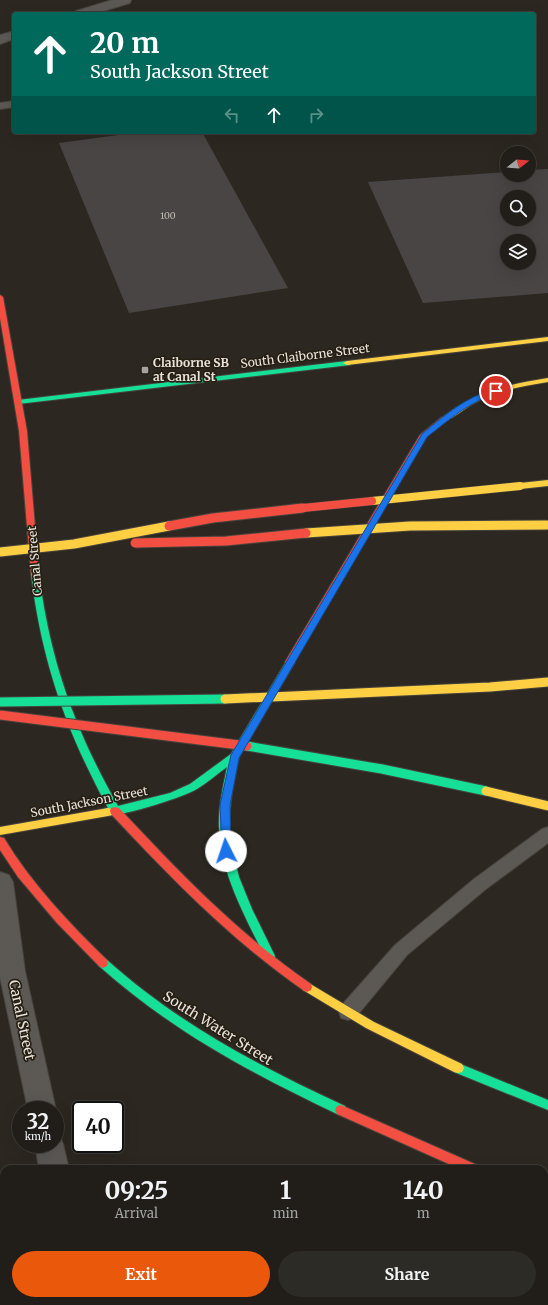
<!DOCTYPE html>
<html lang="en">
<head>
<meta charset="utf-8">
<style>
	:root { --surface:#211e19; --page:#2d2b26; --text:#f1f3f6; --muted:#a2a2a2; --line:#3e3c38; --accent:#ea580c }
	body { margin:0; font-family:Merriweather,serif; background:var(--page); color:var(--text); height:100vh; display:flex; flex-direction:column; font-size:15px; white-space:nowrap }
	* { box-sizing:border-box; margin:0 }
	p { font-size:13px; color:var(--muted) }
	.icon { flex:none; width:22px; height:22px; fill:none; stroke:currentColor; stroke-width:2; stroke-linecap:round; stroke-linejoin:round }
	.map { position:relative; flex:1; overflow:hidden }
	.drawer { position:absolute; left:0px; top:1165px; width:548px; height:140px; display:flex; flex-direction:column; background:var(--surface); border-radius:12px 12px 0 0; box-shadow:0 4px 16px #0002,0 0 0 1px var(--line) }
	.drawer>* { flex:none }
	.guide { position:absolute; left:12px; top:12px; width:524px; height:122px; border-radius:4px; box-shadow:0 4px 16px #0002,0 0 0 1px var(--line); background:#00695c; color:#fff; overflow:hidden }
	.needle { width:26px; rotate:73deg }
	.tools { position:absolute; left:500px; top:146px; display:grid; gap:8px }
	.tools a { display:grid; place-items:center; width:36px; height:36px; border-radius:50%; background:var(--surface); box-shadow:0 4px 16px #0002,0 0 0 1px var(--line); font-size:20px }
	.speed { position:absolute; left:12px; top:1101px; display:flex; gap:8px; font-size:20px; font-weight:700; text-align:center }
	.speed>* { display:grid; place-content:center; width:52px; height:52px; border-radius:50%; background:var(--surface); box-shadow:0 4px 16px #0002,0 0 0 1px var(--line); line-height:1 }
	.speed small { font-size:10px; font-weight:400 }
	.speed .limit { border:2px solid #111; border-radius:6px; background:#fff; color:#111 }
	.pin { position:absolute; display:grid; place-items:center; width:34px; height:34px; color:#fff; margin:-17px; border:2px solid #fff; border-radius:50%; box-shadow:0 1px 4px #0007 }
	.me { position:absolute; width:44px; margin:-22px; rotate:356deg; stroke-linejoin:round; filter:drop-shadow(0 0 3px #0008) }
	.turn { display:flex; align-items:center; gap:14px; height:84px; padding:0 12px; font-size:18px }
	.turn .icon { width:52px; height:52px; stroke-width:2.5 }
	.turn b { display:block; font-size:28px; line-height:34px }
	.lanes { display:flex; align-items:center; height:38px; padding:0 12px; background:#0003; justify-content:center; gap:20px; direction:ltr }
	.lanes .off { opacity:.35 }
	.eta { display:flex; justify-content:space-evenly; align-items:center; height:68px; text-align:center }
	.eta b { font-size:24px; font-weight:700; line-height:28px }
	.primary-button { display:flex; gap:8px; margin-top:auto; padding:8px 12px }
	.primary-button a { flex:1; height:46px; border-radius:24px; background:var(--accent); color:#fff; font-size:16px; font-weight:700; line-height:46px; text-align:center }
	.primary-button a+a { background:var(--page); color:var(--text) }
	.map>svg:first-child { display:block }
	.building { fill:#494544; fill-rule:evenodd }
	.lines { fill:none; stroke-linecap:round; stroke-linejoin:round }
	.lane-casing { stroke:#46433d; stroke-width:2 }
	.street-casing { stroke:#46433d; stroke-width:2 }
	.fast-casing { stroke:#46433d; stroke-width:2 }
	.slow-casing { stroke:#46433d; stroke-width:2 }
	.jam-casing { stroke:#46433d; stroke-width:2 }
	.lane { fill:#5c5955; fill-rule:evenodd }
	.street { fill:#5c5955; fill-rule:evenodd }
	.fast { fill:#16e098; fill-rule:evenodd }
	.slow { fill:#ffcf43; fill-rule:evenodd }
	.jam { fill:#f24e42; fill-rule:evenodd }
	.fast-bridge-casing { stroke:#46433d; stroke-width:11; stroke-linecap:butt }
	.slow-bridge-far1-casing { stroke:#46433d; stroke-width:9; stroke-linecap:butt }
	.slow-bridge-casing { stroke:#46433d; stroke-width:11; stroke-linecap:butt }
	.jam-bridge-far1-casing { stroke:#46433d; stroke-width:9; stroke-linecap:butt }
	.jam-bridge-casing { stroke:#46433d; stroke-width:11; stroke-linecap:butt }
	.fast-bridge { stroke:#16e098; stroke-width:9 }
	.slow-bridge-far1 { stroke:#ffcf43; stroke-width:8 }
	.slow-bridge { stroke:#ffcf43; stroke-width:9 }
	.jam-bridge-far1 { stroke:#f24e42; stroke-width:8 }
	.jam-bridge { stroke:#f24e42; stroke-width:9 }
	.route { fill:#1a73e8; stroke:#114b97 }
	.poi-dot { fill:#a6a19a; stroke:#261f14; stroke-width:1.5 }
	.labels { text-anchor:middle; stroke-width:3.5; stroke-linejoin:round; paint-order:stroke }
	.far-number-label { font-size:9px; fill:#c0bbb5 }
	.street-label { font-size:12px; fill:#e7e2db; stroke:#261f14 }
	.poi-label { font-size:12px; font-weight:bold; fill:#e7e2db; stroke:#261f14; text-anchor:start }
	.near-street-label { font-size:14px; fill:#e7e2db; stroke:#261f14 }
</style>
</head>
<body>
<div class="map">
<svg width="548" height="1305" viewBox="0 0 548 1305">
	<rect width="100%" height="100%" fill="#2c2821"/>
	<!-- building -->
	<path class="building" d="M 141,132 L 202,132 L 288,288 L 129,313 L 59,143 Z
		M 548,169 L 548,293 L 423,303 L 368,182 L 507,172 L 507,175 L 529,175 L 529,170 ZM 507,197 L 529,197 L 529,219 L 507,219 ZM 507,241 L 529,241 L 529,263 L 507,263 Z"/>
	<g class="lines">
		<!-- lane casing -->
		<g class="lane-casing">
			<path id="lane" d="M 14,101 L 14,107 L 0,109 L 0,103 Z
				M 548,827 L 548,843 L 486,889 L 407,955 L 355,1018 L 348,1020 L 341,1018 L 339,1012 L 341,1006 L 395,945 L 474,879 L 542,829 Z"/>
		</g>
		<!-- street casing -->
		<g class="street-casing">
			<path id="street" d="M 112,0 L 131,0 L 130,3 L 94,14 L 75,14 L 76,11 Z
				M 14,31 L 14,39 L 0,44 L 0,35 Z
				M 0,872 L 9,875 L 13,882 L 25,971 L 56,1110 L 55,1113 L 55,1110 L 28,1110 L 0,977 Z
				M 55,1133 L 59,1134 L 63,1144 L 69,1169 L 39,1169 L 35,1144 L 55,1144 Z
				M 67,1301 L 99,1301 L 100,1305 L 68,1305 Z"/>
		</g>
		<!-- fast casing -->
		<g class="fast-casing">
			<path id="fast" d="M 347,361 L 351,363 L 350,365 L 18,404 L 14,402 L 18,400 Z
				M 35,571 L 39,574 C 50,661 75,730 118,806 L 170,793 L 190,784 L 231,754 L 287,660 L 293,660 L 295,662 L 239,757 L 232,792 L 229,818 L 231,844 L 239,877 L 252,909 L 275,956 L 274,959 L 270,961 L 266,959 C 246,918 221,875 219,828 C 218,808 223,787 227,767 C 217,774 207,783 197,789 C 184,797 116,819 104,815 L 103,812 L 104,809 L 108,808 C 66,730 42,663 31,574 Z
				M 103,958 L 107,960 C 180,1025 257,1065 345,1106 L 347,1110 L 345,1114 L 341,1115 L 337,1114 C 249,1072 172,1031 99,966 L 98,963 L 99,960 Z
				M 458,1063 L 548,1100 L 548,1110 L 454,1072 L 452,1068 L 454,1064 Z"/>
		</g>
		<!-- slow casing -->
		<g class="slow-casing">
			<path id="slow" d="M 548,337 L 548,341 L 347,365 L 343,363 L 347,361 Z
				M 548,378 L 548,382 C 522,386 497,391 474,403 C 466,407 450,422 442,421 L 441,419 C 446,414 453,410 459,406 C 487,389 516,383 548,378 Z
				M 548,480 L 548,486 L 520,489 L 516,486 L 520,483 Z
				M 108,808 L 112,809 L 113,812 L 112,815 L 108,816 L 0,835 L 0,827 Z
				M 307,982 L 374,1022 L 462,1064 L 464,1068 L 462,1072 L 458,1073 L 454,1072 L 366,1028 L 303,990 L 302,987 L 303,984 Z"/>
		</g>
		<!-- jam casing -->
		<g class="jam-casing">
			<path id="jam" d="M 0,295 L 3,297 L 27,431 L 39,574 L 35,577 L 31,574 L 19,431 L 0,318 Z
				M 442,417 L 448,417 L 449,419 L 427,436 L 293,664 L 287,664 L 285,662 L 420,435 Z
				M 115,807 L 119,808 C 179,872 238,934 311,984 L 312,987 L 311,990 L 307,992 L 303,990 C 231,940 171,878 111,814 L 110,811 L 111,808 Z
				M 0,837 L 4,838 C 32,884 68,922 107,960 L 108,963 L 107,966 L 103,968 L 99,966 L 57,923 L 18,877 L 0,850 Z
				M 341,1105 L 477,1165 L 479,1169 L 460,1169 L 337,1114 L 335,1110 L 337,1106 Z
				M 544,1194 L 548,1195 L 548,1207 L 544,1206 Z"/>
		</g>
		<!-- lane -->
		<use href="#lane" class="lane"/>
		<!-- street -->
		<use href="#street" class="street"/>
		<!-- fast -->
		<use href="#fast" class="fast"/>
		<!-- slow -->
		<use href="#slow" class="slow"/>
		<!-- jam -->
		<use href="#jam" class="jam"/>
		<!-- fast-bridge casing -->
		<g class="fast-bridge-casing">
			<path id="fast-bridge" d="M 0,702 L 225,699
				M 247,746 L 382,769 L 486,791"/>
		</g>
		<!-- slow-bridge-far1 casing -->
		<g class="slow-bridge-far1-casing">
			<path id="slow-bridge-far1" d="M 372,501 L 520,486"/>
		</g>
		<!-- slow-bridge casing -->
		<g class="slow-bridge-casing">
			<path id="slow-bridge" d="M 306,533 L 410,526 L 547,525
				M 0,552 L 74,544 L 169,526
				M 225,699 L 490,687 L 548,682
				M 486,791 L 548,806"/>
		</g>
		<!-- jam-bridge-far1 casing -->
		<g class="jam-bridge-far1-casing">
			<path id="jam-bridge-far1" d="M 293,509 L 372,501"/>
		</g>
		<!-- jam-bridge casing -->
		<g class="jam-bridge-casing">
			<path id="jam-bridge" d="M 169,526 L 213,518 L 303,508
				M 135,543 L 226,541 L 306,533
				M 0,715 L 247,746"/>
		</g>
		<!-- fast-bridge -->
		<use href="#fast-bridge" class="fast-bridge"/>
		<!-- slow-bridge-far1 -->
		<use href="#slow-bridge-far1" class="slow-bridge-far1"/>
		<!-- slow-bridge -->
		<use href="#slow-bridge" class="slow-bridge"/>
		<!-- jam-bridge-far1 -->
		<use href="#jam-bridge-far1" class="jam-bridge-far1"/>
		<!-- jam-bridge -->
		<use href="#jam-bridge" class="jam-bridge"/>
	</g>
	<!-- route -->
	<path class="route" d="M 496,389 L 500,391 L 499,393 C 471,400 450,419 427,437 L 239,758 L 230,805 L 231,851 L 226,855 L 222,853 L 220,805 L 231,755 L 422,434 C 445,415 467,396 496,389 Z"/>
	<!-- markers -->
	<rect class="poi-dot" x="141" y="366" width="8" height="8" rx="2"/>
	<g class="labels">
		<!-- far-number labels -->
		<g class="far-number-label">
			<text x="168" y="219">100</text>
		</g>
		<!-- street labels -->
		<g class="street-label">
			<text transform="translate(305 356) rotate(-7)" y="4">South Claiborne Street</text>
			<text transform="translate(35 561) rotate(-95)" y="4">Canal Street</text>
			<text transform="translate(89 802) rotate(-11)" y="4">South Jackson Street</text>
		</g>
		<!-- poi labels -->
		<g class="poi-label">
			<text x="153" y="367">Claiborne SB<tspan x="153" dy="14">at Canal St</tspan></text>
		</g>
		<!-- near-street labels -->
		<g class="near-street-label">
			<text transform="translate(22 1020) rotate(78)" y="5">Canal Street</text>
			<text transform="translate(218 1028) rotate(32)" y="5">South Water Street</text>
		</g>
	</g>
</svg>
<div class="tools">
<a><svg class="needle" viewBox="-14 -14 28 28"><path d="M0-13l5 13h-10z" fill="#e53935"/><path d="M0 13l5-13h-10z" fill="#a2a2a2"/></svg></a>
<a><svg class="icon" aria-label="search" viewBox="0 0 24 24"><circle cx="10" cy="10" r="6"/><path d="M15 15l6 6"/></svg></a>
<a><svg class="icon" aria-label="layers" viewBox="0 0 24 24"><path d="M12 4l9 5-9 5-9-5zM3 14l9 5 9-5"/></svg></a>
</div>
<div class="speed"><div>32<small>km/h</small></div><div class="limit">40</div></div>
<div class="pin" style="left:496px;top:391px;background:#d93025"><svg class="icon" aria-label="arrive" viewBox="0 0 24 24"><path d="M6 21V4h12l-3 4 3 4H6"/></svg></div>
<svg class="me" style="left:226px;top:851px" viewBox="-20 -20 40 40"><circle r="19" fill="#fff"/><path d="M0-13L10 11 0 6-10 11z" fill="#1a73e8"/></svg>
<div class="guide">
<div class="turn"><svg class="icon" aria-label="ahead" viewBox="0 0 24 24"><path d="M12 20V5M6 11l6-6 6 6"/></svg><div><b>20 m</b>South Jackson Street</div></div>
<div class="lanes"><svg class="icon off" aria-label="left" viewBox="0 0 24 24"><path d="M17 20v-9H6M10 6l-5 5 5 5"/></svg><svg class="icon" aria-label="ahead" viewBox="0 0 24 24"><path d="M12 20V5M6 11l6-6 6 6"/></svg><svg class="icon off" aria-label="right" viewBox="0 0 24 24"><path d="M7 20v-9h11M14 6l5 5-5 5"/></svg></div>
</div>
<section class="drawer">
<div class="eta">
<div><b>09:25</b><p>Arrival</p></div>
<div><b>1</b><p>min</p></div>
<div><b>140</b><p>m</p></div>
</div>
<div class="primary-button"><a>Exit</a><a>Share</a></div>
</section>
</div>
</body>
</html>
